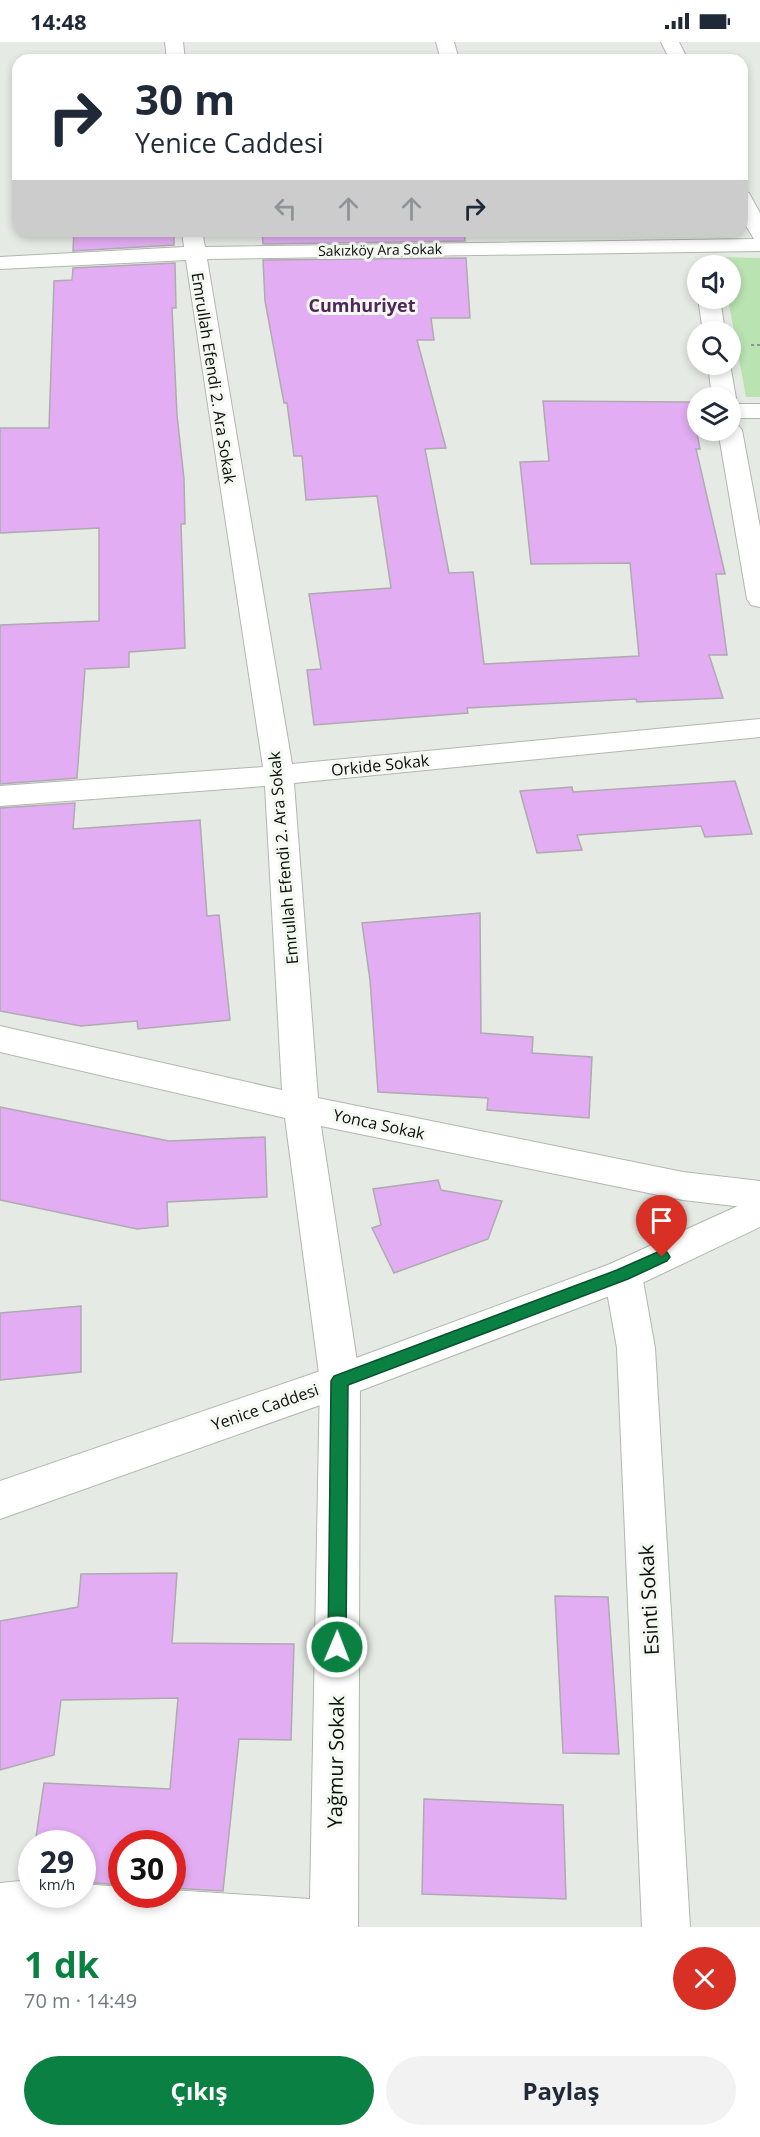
<!DOCTYPE html>
<html lang="tr">
<head>
<meta charset="utf-8">
<style>
	:root { --surface:#fff; --page:#f2f2f3; --text:#1f2937; --muted:#747a83; --accent:#0b8043 }
	body { margin:0; font-family:"Open Sans",sans-serif; background:var(--page); color:var(--text); height:100vh; display:flex; flex-direction:column; font-size:22px; white-space:nowrap }
	* { box-sizing:border-box; margin:0 }
	p { font-size:20px; color:var(--muted) }
	.icon { flex:none; width:33px; height:33px; fill:none; stroke:currentColor; stroke-width:2; stroke-linecap:round; stroke-linejoin:round }
	.map { position:relative; height:1885px; overflow:hidden }
	.drawer { display:flex; flex-direction:column; background:var(--surface); flex:1 }
	.drawer>* { flex:none }
	.guide { position:absolute; left:12px; top:12px; width:736px; height:183px; border-radius:18px; box-shadow:0 3px 9px #0003; background:#fff; color:var(--text); overflow:hidden }
	.controls { position:absolute; left:687px; top:213px; display:grid; gap:12px }
	.controls a { display:grid; place-items:center; width:54px; height:54px; border-radius:50%; background:var(--surface); box-shadow:0 3px 9px #0003; font-size:30px }
	.speed { position:absolute; left:18px; top:1788px; display:flex; gap:12px; font-size:30px; font-weight:700; text-align:center }
	.speed>* { display:grid; place-content:center; width:78px; height:78px; border-radius:50%; background:var(--surface); box-shadow:0 3px 9px #0003; line-height:1 }
	.speed small { font-size:15px; font-weight:400 }
	.speed .limit { border:9px solid #d22; background:#fff; color:#111 }
	.pin { position:absolute; display:grid; place-items:center; width:51px; height:51px; color:#fff; margin:-62px -26px; border-radius:50% 50% 50% 0; rotate:-45deg; box-shadow:0 0 6px #0007 }
	.pin .icon { rotate:45deg }
	.me { position:absolute; width:66px; margin:-33px; rotate:1deg; stroke-linejoin:round; filter:drop-shadow(0 0 4px #0008) }
	.turn { display:flex; align-items:center; gap:21px; height:126px; padding:0 24px; font-size:27px }
	.turn .icon { width:78px; height:78px; stroke-width:2.5 }
	.turn b { display:block; font-size:42px; line-height:51px }
	.lanes { display:flex; align-items:center; height:57px; padding:0 24px; background:#0003; justify-content:center; gap:30px; direction:ltr }
	.lanes .off { opacity:.35 }
	.round { display:grid; place-items:center; flex:none; width:63px; height:63px; border-radius:32px; background:var(--page) }
	.summary { display:flex; align-items:center; justify-content:space-between; height:102px; padding:0 24px }
	h1 { font-size:36px; font-weight:700; line-height:45px; color:var(--accent) }
	.cta { display:flex; gap:12px; margin-top:auto; padding:12px 24px }
	.cta a { flex:1; height:69px; border-radius:36px; background:var(--accent); color:#fff; font-size:24px; font-weight:700; line-height:69px; text-align:center }
	.cta a+a { background:var(--page); color:var(--text) }
	.status { display:flex; justify-content:space-between; align-items:center; height:42px; padding:0 30px; background:var(--surface); direction:ltr }
	.status svg { height:16px; fill:currentColor }
	.map>svg:first-child { display:block }
	.green { fill:#bae3b2 }
	.building { fill:#e2adf2; stroke:#afaab0; stroke-width:1.5 }
	.lines { fill:none; stroke-linecap:round; stroke-linejoin:round }
	.street-casing { stroke:#b1b7b0; stroke-width:2 }
	.secondary-casing { stroke:#b1b7b0; stroke-width:2 }
	.path { stroke:#90948f; stroke-width:2; stroke-dasharray:3 3; stroke-linecap:butt }
	.street { fill:#fff; fill-rule:evenodd }
	.secondary { fill:#fff; fill-rule:evenodd }
	.route { fill:#0b8043; stroke:#07532c; stroke-width:1.5 }
	.labels { text-anchor:middle; stroke-width:6; stroke-linejoin:round; paint-order:stroke }
	.far-street-label { font-size:14px; fill:#0a0c0a; stroke:#f3f8f1 }
	.street-label { font-size:16px; fill:#0a0c0a; stroke:#f3f8f1 }
	.far-district-label { font-size:18px; font-weight:bold; fill:#50265b; stroke:#f3f8f1 }
	.near-street-label { font-size:20px; fill:#0a0c0a; stroke:#f3f8f1 }
</style>
</head>
<body>
<div class="status"><b>14:48</b><svg viewBox="0 0 49 12"><path d="M0 12V9h3v3zM5 12V6h3v6zM10 12V3h3v9zM15 12V0h3v12zM26 1h20v11H26zM47 4h2v5h-2z"/></svg></div>
<div class="map">
<svg width="760" height="1885" viewBox="0 0 760 1885">
	<rect width="100%" height="100%" fill="#e5ebe4"/>
	<!-- green -->
	<path class="green" d="M 720,215 L 760,216 L 760,355 L 746,355 L 728,257 L 730,256 L 730,224 L 721,223 Z"/>
	<!-- building -->
	<path class="building" d="M 74,189 L 174,189 L 174,203 L 73,209 Z
		M 262,189 L 464,189 L 465,199 L 263,202 Z
		M 466,216 L 470,276 L 431,276 L 434,298 L 417,298 L 446,406 L 425,407 L 449,531 L 473,530 L 484,622 L 639,614 L 630,521 L 531,522 L 520,420 L 549,419 L 543,359 L 691,360 L 700,407 L 696,407 L 725,532 L 716,532 L 727,613 L 709,613 L 723,656 L 637,660 L 636,657 L 467,666 L 468,671 L 314,683 L 307,628 L 321,627 L 309,552 L 391,546 L 377,454 L 306,458 L 302,414 L 294,414 L 287,361 L 284,361 L 265,259 L 263,218 Z
		M 175,221 L 176,266 L 172,266 L 177,373 L 184,437 L 185,482 L 181,482 L 185,606 L 129,610 L 129,625 L 85,627 L 77,736 L 0,742 L 0,583 L 99,579 L 99,486 L 0,491 L 0,386 L 49,386 L 54,239 L 72,238 L 73,226 Z
		M 735,739 L 752,792 L 705,795 L 701,784 L 577,793 L 582,808 L 537,811 L 520,749 L 572,745 L 573,750 Z
		M 75,761 L 73,787 L 200,778 L 207,874 L 219,873 L 230,978 L 138,987 L 137,979 L 81,984 L 0,969 L 0,766 Z
		M 480,871 L 481,991 L 533,995 L 532,1011 L 592,1015 L 589,1076 L 487,1068 L 488,1056 L 378,1050 L 370,938 L 362,881 Z
		M 0,1065 L 169,1099 L 265,1095 L 267,1155 L 167,1160 L 168,1184 L 137,1187 L 0,1158 Z
		M 438,1138 L 441,1148 L 502,1159 L 488,1197 L 394,1231 L 372,1186 L 381,1183 L 373,1147 Z
		M 81,1264 L 81,1330 L 0,1338 L 0,1271 Z
		M 177,1531 L 172,1601 L 294,1602 L 291,1698 L 239,1697 L 223,1849 L 172,1846 L 172,1802 L 122,1802 L 122,1843 L 82,1840 L 82,1802 L 35,1802 L 44,1741 L 170,1747 L 178,1656 L 61,1658 L 54,1713 L 0,1728 L 0,1579 L 78,1565 L 81,1532 Z
		M 555,1554 L 608,1555 L 619,1712 L 563,1711 Z
		M 424,1757 L 563,1763 L 566,1857 L 422,1852 Z"/>
	<g class="lines">
		<!-- street casing -->
		<g class="street-casing">
			<path id="street" d="M 165,0 L 183,0 L 185,18 L 167,18 Z
				M 436,0 L 454,0 L 459,18 L 441,18 Z
				M 661,0 L 679,0 L 688,18 L 670,18 Z
				M 742,149 L 749,151 L 760,171 L 760,209 L 207,217 L 292,722 L 760,677 L 760,695 L 294,741 L 318,1056 L 683,1130 L 760,1139 L 760,1167 L 683,1158 L 321,1084 L 360,1339 L 358,1885 L 0,1885 L 0,1841 L 32,1838 L 32,1852 L 82,1852 L 82,1842 L 122,1845 L 122,1852 L 172,1852 L 172,1848 L 310,1857 L 320,1339 L 285,1076 L 0,1010 L 0,984 L 282,1048 L 265,744 L 0,764 L 0,744 L 263,725 L 186,218 L 0,227 L 0,215 L 184,205 L 182,189 L 202,189 L 205,205 L 754,197 L 742,177 Z
				M 698,256 L 720,256 L 725,290 L 703,290 Z
				M 708,322 L 730,322 L 736,356 L 732,361 L 730,356 L 712,356 Z
				M 730,362 L 760,362 L 760,376 L 730,376 Z
				M 730,381 L 738,383 L 742,388 L 760,485 L 760,565 L 751,563 L 747,557 L 718,388 L 730,388 Z
				M 623,1218 L 636,1222 L 642,1233 L 655,1306 L 690,1885 L 642,1885 L 617,1306 L 604,1233 L 610,1222 Z"/>
		</g>
		<!-- secondary casing -->
		<g class="secondary-casing">
			<path id="secondary" d="M 760,1154 L 760,1185 L 636,1244 L 354,1351 L 0,1477 L 0,1439 L 332,1325 L 610,1222 Z"/>
		</g>
		<!-- path -->
		<path class="path" d="M 751,303 L 760,303"/>
		<!-- street -->
		<use href="#street" class="street"/>
		<!-- secondary -->
		<use href="#secondary" class="secondary"/>
	</g>
	<!-- route -->
	<path class="route" d="M 662,1208 L 667,1210 L 670,1215 L 667,1219 L 628,1237 L 348,1343 L 346,1605 L 343,1611 L 337,1614 L 331,1611 L 328,1605 L 331,1339 L 334,1334 L 617,1228 Z"/>
	<g class="labels">
		<!-- far-street labels -->
		<g class="far-street-label">
			<text transform="translate(380 208) rotate(-1)" y="5">Sakızköy Ara Sokak</text>
		</g>
		<!-- street labels -->
		<g class="street-label">
			<text transform="translate(214 336) rotate(81)" y="6">Emrullah Efendi 2. Ara Sokak</text>
			<text transform="translate(380 723) rotate(-6)" y="6">Orkide Sokak</text>
			<text transform="translate(283 816) rotate(-95)" y="6">Emrullah Efendi 2. Ara Sokak</text>
			<text transform="translate(379 1082) rotate(12)" y="6">Yonca Sokak</text>
			<text transform="translate(265 1365) rotate(-19)" y="6">Yenice Caddesi</text>
		</g>
		<!-- far-district labels -->
		<g class="far-district-label">
			<text x="362" y="270">Cumhuriyet</text>
		</g>
		<!-- near-street labels -->
		<g class="near-street-label">
			<text transform="translate(649 1558) rotate(-93)" y="7">Esinti Sokak</text>
			<text transform="translate(336 1720) rotate(-89)" y="7">Yağmur Sokak</text>
		</g>
	</g>
</svg>
<div class="controls">
<a><svg class="icon" aria-label="sound" viewBox="0 0 24 24"><path d="M4 9h4l5-4v14l-5-4H4zM17 9q2 3 0 6"/></svg></a>
<a><svg class="icon" aria-label="search" viewBox="0 0 24 24"><circle cx="10" cy="10" r="6"/><path d="M15 15l6 6"/></svg></a>
<a><svg class="icon" aria-label="layers" viewBox="0 0 24 24"><path d="M12 4l9 5-9 5-9-5zM3 14l9 5 9-5"/></svg></a>
</div>
<div class="speed"><div>29<small>km/h</small></div><div class="limit">30</div></div>
<div class="pin" style="left:662px;top:1215px;background:#d93025"><svg class="icon" aria-label="arrive" viewBox="0 0 24 24"><path d="M6 21V4h12l-3 4 3 4H6"/></svg></div>
<svg class="me" style="left:337px;top:1605px" viewBox="-20 -20 40 40"><circle r="17" fill="#0b8043" stroke="#fff" stroke-width="3"/><path d="M0-11L8 9 0 5-8 9z" fill="#fff"/></svg>
<div class="guide">
<div class="turn"><svg class="icon" aria-label="right" viewBox="0 0 24 24"><path d="M7 20v-9h11M14 6l5 5-5 5"/></svg><div><b>30 m</b>Yenice Caddesi</div></div>
<div class="lanes"><svg class="icon off" aria-label="left" viewBox="0 0 24 24"><path d="M17 20v-9H6M10 6l-5 5 5 5"/></svg><svg class="icon off" aria-label="ahead" viewBox="0 0 24 24"><path d="M12 20V5M6 11l6-6 6 6"/></svg><svg class="icon off" aria-label="ahead" viewBox="0 0 24 24"><path d="M12 20V5M6 11l6-6 6 6"/></svg><svg class="icon" aria-label="right" viewBox="0 0 24 24"><path d="M7 20v-9h11M14 6l5 5-5 5"/></svg></div>
</div>
</div>
<section class="drawer">
<div class="summary"><div><h1>1 dk</h1><p>70 m · 14:49</p></div><a class="round" style="background:#d93025;color:#fff"><svg class="icon" aria-label="close" viewBox="0 0 24 24"><path d="M6 6l12 12M18 6L6 18"/></svg></a></div>
<div class="cta"><a>Çıkış</a><a>Paylaş</a></div>
</section>
</body>
</html>
